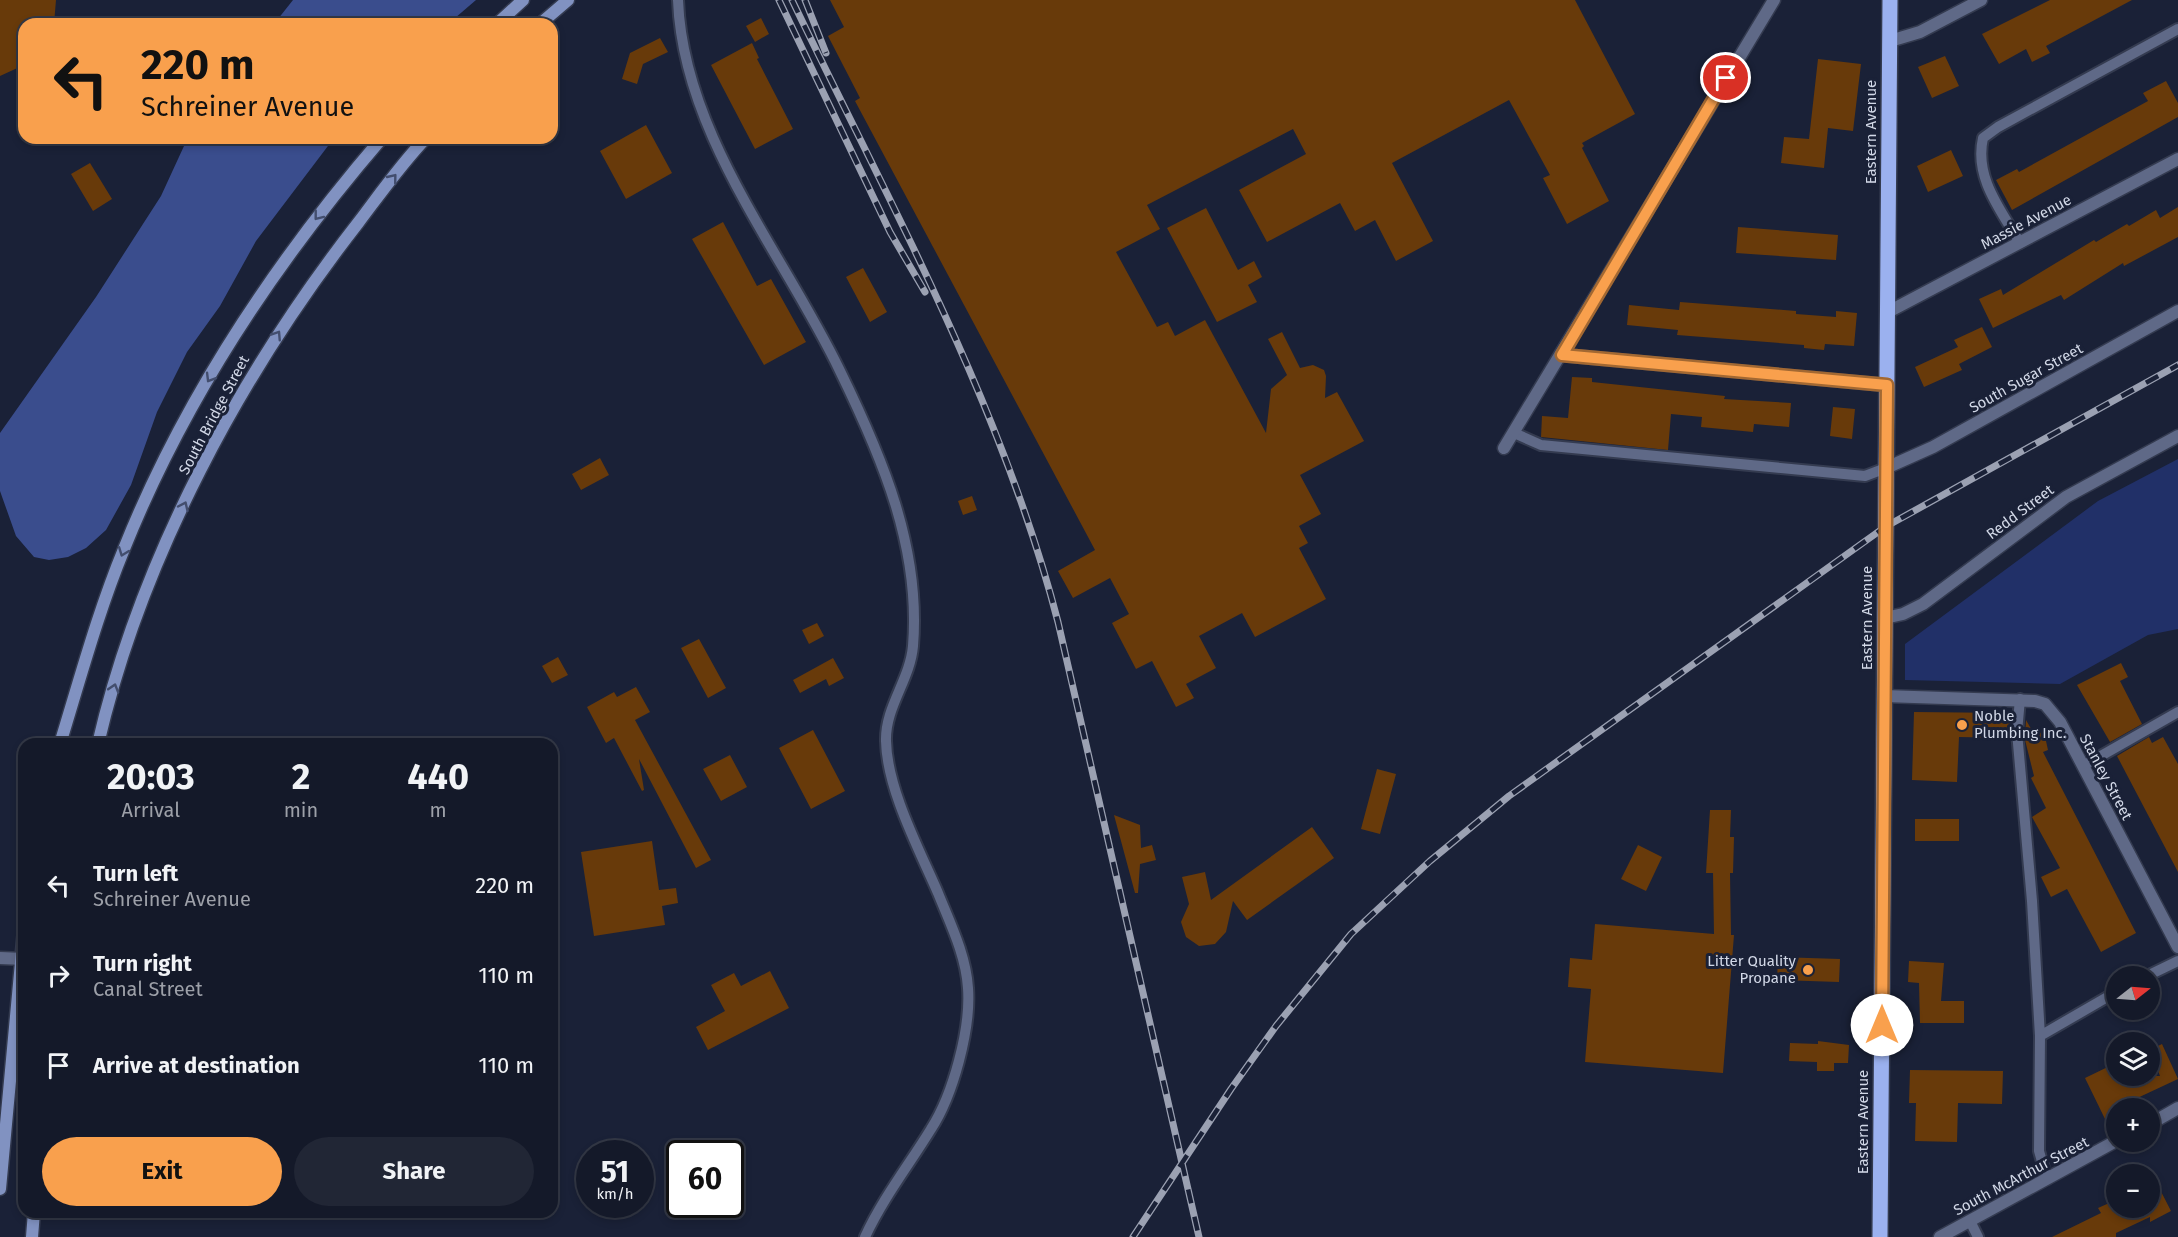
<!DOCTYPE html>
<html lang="en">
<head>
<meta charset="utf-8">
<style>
	:root { --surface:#141929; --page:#212635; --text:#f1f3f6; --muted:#9da0a8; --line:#333846; --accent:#f9a04d }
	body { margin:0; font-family:"Fira Sans",sans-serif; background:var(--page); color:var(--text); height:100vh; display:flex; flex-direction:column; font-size:22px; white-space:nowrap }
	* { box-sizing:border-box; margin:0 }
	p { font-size:20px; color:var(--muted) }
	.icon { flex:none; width:33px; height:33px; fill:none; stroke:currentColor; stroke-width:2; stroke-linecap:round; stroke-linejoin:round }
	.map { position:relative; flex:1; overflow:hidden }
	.sheet { position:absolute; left:18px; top:738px; width:540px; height:480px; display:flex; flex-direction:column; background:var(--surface); border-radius:18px; box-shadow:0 3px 9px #0003,0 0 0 2px var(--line) }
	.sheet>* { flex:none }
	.banner { position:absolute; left:18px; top:18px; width:540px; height:126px; border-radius:18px; box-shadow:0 3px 9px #0003,0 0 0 2px var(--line); background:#f9a04d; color:#111; overflow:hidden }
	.needle { width:39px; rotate:73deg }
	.tools { position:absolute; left:2106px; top:966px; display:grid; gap:12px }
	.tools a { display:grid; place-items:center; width:54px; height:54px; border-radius:50%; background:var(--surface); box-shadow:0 3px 9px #0003,0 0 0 2px var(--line); font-size:30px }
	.speed { position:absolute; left:576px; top:1140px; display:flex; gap:12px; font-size:30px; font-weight:700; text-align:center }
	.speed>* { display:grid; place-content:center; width:78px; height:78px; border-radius:50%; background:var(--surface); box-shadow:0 3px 9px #0003,0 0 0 2px var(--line); line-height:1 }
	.speed small { font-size:15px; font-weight:400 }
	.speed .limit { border:3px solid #111; border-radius:9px; background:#fff; color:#111 }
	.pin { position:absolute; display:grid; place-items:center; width:51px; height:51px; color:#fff; margin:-26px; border:3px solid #fff; border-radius:50%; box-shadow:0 2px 6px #0007 }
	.me { position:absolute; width:66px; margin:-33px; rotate:0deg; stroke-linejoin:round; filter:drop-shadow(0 0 4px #0008) }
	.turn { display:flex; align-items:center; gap:21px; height:126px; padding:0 24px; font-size:27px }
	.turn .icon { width:78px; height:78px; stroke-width:2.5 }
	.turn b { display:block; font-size:42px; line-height:51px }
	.eta { display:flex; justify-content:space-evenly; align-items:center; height:102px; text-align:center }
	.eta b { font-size:36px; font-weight:700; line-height:42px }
	.cta { display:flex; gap:12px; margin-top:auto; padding:12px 24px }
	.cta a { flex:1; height:69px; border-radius:36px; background:var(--accent); color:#111; font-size:24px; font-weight:700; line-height:69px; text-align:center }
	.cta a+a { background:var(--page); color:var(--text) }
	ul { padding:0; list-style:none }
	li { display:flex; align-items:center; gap:18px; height:90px; padding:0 24px }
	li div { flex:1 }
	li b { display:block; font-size:22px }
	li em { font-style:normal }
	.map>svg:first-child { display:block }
	.green { fill:#213068 }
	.forest { fill:#3a4d8d }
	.building { fill:#683a0a }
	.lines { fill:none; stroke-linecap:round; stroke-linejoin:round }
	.lane-casing { stroke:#343b50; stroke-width:14 }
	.street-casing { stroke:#343b50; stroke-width:15 }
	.secondary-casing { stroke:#343b50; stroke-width:15 }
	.primary-casing { stroke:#343b50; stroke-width:18 }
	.lane { stroke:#5f6987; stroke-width:10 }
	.street { stroke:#5f6987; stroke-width:12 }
	.secondary { stroke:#8192c1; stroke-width:12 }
	.primary { stroke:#9bb1ef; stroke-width:15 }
	.rail-casing { stroke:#9ba1b2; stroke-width:7 }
	.rail { stroke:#1a2137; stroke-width:4.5; stroke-dasharray:14; stroke-linecap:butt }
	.oneway { stroke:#434e6e }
	.route-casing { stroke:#a26832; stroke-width:15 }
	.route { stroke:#f9a04d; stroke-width:10 }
	.poi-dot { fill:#f9a04d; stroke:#1a2137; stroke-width:2 }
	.labels { text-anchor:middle; stroke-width:6; stroke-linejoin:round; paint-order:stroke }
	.street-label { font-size:15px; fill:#d2d8e7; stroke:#1a2137 }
	.poi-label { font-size:15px; fill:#d2d8e7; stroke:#1a2137; text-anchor:start }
</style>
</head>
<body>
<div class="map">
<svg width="2178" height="1237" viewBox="0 0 2178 1237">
	<rect width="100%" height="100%" fill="#1a2137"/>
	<!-- green -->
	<path class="green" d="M 2178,459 L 2178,629 L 2148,635 L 2060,684 L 1905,680 L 1905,644 L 2098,501 Z"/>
	<!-- forest -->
	<path class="forest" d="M 293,0 L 476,0 L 448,24 L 274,24 Z
		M 194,138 L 334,138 L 256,241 L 220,306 L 187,352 L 157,412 L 131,485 L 106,530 L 86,548 L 68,557 L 49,560 L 34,557 L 16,536 L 0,491 L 0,433 L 96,297 L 161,196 L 184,146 Z"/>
	<!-- building -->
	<path class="building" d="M 0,0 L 56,0 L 54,24 L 24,24 L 24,65 L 0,76 Z
		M 830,0 L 1575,0 L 1635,114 L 1582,143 L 1584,146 L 1582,148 L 1609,201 L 1567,224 L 1543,178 L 1550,175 L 1509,100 L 1392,163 L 1433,241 L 1396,261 L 1375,220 L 1355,231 L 1340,203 L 1267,242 L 1239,190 L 1306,154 L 1293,129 L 1147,205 L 1160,229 L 1116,252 L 1157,327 L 1168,322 L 1175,336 L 1205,320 L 1266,433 L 1271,389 L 1287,375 L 1268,339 L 1282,332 L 1300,368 L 1313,365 L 1324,370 L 1326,376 L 1325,398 L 1337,392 L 1364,441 L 1300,475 L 1321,514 L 1299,526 L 1308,543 L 1299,548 L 1326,599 L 1255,637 L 1242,613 L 1199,636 L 1216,668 L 1186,684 L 1194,698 L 1176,707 L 1152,661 L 1136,669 L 1112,623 L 1129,614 L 1110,578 L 1073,598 L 1058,571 L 1095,550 L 855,101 L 860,98 L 828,36 L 844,27 Z
		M 2050,0 L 2132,0 L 2046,46 L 2050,53 L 2032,62 L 2026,49 L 1999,64 L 1982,34 Z
		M 761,18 L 769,34 L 755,42 L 746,26 Z
		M 660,38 L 668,52 L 643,64 L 637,84 L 622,79 L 630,53 Z
		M 752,43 L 759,58 L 757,59 L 793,129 L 755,149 L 711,65 Z
		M 1945,56 L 1959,86 L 1932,98 L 1918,67 Z
		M 1818,59 L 1861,64 L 1853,131 L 1828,128 L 1824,168 L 1781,163 L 1784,137 L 1809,139 Z
		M 2166,81 L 2178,103 L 2178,117 L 2012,210 L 1996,180 L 2017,169 L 2019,172 L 2148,101 L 2143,93 Z
		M 646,125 L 672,173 L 626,199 L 600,151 Z
		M 1951,150 L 1963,176 L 1928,192 L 1917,166 Z
		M 90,163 L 112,199 L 93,211 L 71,174 Z
		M 2178,207 L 2178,237 L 2124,266 L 2123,263 L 2064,300 L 2061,295 L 1993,328 L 1979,299 L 2001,289 L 2003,295 L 2094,240 L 2096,242 L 2127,224 L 2129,226 L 2156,210 L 2160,218 Z
		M 1206,208 L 1238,270 L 1254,261 L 1262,277 L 1248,285 L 1257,302 L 1217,322 L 1167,228 Z
		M 723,222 L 757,286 L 771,279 L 806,342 L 764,365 L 692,239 Z
		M 1738,227 L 1838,235 L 1836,260 L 1736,253 Z
		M 863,268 L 887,312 L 870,322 L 846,277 Z
		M 1680,302 L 1796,311 L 1796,314 L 1836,317 L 1836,311 L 1857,313 L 1854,346 L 1825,344 L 1824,350 L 1804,348 L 1804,345 L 1677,335 L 1678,330 L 1627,325 L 1629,305 L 1679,310 Z
		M 1982,327 L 1992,347 L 1959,364 L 1962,370 L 1924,387 L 1915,367 L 1958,347 L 1954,340 Z
		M 1572,377 L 1592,378 L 1592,382 L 1725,396 L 1724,399 L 1791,403 L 1789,427 L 1754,424 L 1753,432 L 1701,427 L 1702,417 L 1671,414 L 1668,450 L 1541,437 L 1542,416 L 1568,418 Z
		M 1833,407 L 1855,409 L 1852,439 L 1830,436 Z
		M 600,458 L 609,475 L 581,490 L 572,474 Z
		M 972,496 L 977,510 L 963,515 L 958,501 Z
		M 817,623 L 824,636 L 809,644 L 802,630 Z
		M 699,639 L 726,688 L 708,698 L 681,648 Z
		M 558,657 L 568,675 L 552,683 L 542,666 Z
		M 833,658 L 844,678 L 829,686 L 826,679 L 800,693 L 793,680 Z
		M 2121,663 L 2128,677 L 2120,681 L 2142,724 L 2110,742 L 2077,685 Z
		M 636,687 L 650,712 L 635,720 L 711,860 L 696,868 L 639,759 L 644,790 L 642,791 L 614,738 L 606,743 L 587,707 L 614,692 L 617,697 Z
		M 1914,712 L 2011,713 L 2010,738 L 1959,737 L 1957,782 L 1912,780 Z
		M 2026,720 L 2034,734 L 2044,732 L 2048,750 L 2043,752 L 2136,933 L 2101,952 L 2067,889 L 2051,897 L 2041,877 L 2060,868 L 2032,817 L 2046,808 L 2031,778 L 2034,776 L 2025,740 Z
		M 813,730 L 845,791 L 811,809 L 779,748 Z
		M 2149,737 L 2152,743 L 2163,737 L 2178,764 L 2178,872 L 2117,756 Z
		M 730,755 L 747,787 L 721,801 L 703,769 Z
		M 1377,769 L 1396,774 L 1380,834 L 1361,829 Z
		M 1710,810 L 1731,810 L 1730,837 L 1734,837 L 1733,873 L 1730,873 L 1731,935 L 1734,935 L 1723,1073 L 1585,1062 L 1591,989 L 1568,987 L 1570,958 L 1592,960 L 1595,924 L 1714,934 L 1713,873 L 1706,873 Z
		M 1114,815 L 1140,825 L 1141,848 L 1152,845 L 1156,860 L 1140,864 L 1138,893 L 1135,893 Z
		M 1915,819 L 1959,819 L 1959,841 L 1915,841 Z
		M 1312,827 L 1334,858 L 1247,920 L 1233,901 L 1226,932 L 1215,944 L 1199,946 L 1186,937 L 1181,922 L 1189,904 L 1182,877 L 1205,872 L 1211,900 Z
		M 652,841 L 659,890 L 676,888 L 678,903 L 662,906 L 665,925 L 594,936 L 581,852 Z
		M 1638,845 L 1662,857 L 1646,891 L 1621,879 Z
		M 1778,957 L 1840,959 L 1839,982 L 1777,980 Z
		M 1909,961 L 1944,963 L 1941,1001 L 1964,1001 L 1964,1023 L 1920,1023 L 1919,983 L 1908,982 Z
		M 770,971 L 789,1008 L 708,1050 L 696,1027 L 725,1011 L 711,985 L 734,973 L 741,986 Z
		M 1818,1041 L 1849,1045 L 1848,1063 L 1834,1063 L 1834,1071 L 1817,1071 L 1817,1062 L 1789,1061 L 1790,1043 L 1818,1044 Z
		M 2162,1044 L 2178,1079 L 2116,1108 L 2116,1113 L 2105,1119 L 2085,1078 L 2116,1063 L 2116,1076 L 2160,1076 L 2150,1050 Z
		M 1910,1070 L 2003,1071 L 2002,1104 L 1958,1103 L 1957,1142 L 1915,1141 L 1916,1103 L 1909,1103 Z
		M 2150,1170 L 2171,1211 L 2150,1222 L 2150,1217 L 2116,1233 L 2116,1237 L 2052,1237 L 2101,1213 L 2098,1208 L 2116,1200 L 2116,1208 L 2150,1208 Z"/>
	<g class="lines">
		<!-- lane casing -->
		<g class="lane-casing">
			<path id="lane" d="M 678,0 C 683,135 784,254 840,371 C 882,457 921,548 913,646 C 910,680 885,707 886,741 C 887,789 919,849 938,893 C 950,923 966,955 968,988 C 971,1029 953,1095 931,1129 C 909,1165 883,1198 865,1237
				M 2020,243 C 2001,210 1974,178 1983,138 L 1998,127 L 2178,29
				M 1514,433 L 1541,445 L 1865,476 L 1886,468
				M 2020,699 L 2017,732 L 2032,901 L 2040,1036 L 2039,1151 L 2047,1179
				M 2083,766 L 2178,712
				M 2147,976 L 2178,961
				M 2040,1036 L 2116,992
				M 1970,1221 L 1978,1237"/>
		</g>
		<!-- street casing -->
		<g class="street-casing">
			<path id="street" d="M 1890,41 L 1920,32 L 1981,0
				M 1888,312 L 2178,159
				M 1562,355 L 1886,385
				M 1504,448 L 1774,0
				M 1886,468 L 1933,447 L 2178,311
				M 1885,618 L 1903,614 L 1923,604 L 2066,497 L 2178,436
				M 1884,696 L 2035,701 L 2045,704 L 2060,722 L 2178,947
				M 0,958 L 24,959
				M 2150,1124 L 2178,1108
				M 1940,1237 L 2116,1141"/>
		</g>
		<!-- secondary casing -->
		<g class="secondary-casing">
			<path id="secondary" d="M 497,24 L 523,0
				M 540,24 L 568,0
				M 60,744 C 80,679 98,612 124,549 C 184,399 277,260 382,138
				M 98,744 C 141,558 241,373 358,223 C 380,194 401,164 426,138
				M 0,1189 L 24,930
				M 32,1237 L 34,1212"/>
		</g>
		<!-- primary casing -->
		<g class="primary-casing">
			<path id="primary" d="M 1880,1237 L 1890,0"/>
		</g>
		<!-- lane -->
		<use href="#lane" class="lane"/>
		<!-- street -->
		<use href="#street" class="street"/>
		<!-- secondary -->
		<use href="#secondary" class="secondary"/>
		<!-- primary -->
		<use href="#primary" class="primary"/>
		<!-- rail casing -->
		<g class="rail-casing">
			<path id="rail" d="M 779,0 L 890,232 L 925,292
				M 792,0 C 889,203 1001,402 1058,622 L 1199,1237
				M 805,0 L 826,53
				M 1133,1237 L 1231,1089 L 1276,1026 L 1351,934 L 1430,861 L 1509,796 L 1885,527 L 2178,365"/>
		</g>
		<!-- rail -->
		<use href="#rail" class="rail"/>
	</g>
	<!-- one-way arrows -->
	<defs><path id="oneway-chevron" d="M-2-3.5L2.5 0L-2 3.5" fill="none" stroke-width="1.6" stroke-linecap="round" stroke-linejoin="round" transform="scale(1.5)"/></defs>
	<g class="oneway">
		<use href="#oneway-chevron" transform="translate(393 178) rotate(-51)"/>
		<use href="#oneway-chevron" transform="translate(318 216) rotate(128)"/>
		<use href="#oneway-chevron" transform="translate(277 335) rotate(-57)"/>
		<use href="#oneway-chevron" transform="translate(210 378) rotate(121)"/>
		<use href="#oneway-chevron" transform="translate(184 506) rotate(-65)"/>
		<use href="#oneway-chevron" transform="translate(123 552) rotate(111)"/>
		<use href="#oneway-chevron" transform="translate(114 688) rotate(-73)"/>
	</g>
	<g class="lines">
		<!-- route casing -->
		<g class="route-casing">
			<path id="route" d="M 1726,78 L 1562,355 L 1887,385 L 1882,1025"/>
		</g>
		<!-- route -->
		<use href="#route" class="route"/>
	</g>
	<!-- markers -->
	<g class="poi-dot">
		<circle cx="1962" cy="725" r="6"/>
		<circle cx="1808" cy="970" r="6"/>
	</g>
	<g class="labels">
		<!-- street labels -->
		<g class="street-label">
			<text transform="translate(1871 132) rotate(-90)" y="5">Eastern Avenue</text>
			<text transform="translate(2026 222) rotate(-28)" y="5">Massie Avenue</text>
			<text transform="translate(2026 378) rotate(-29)" y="5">South Sugar Street</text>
			<text transform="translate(214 415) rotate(-62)" y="5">South Bridge Street</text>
			<text transform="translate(2020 512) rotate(-37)" y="5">Redd Street</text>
			<text transform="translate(1867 618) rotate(-90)" y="5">Eastern Avenue</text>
			<text transform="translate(2106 777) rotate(62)" y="5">Stanley Street</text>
			<text transform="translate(1863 1122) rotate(-90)" y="5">Eastern Avenue</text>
			<text transform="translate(2021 1176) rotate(-28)" y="5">South McArthur Street</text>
		</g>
		<!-- poi labels -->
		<g class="poi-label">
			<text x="1974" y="721">Noble<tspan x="1974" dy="17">Plumbing Inc.</tspan></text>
			<text x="1796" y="966" text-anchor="end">Litter Quality<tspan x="1796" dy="17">Propane</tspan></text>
		</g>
	</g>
</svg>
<div class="tools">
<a><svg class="needle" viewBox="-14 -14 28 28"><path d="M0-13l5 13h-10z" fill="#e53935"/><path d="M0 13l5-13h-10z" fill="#9da0a8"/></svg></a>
<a><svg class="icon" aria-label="layers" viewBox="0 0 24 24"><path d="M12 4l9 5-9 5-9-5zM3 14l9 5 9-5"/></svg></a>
<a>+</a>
<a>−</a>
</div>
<div class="speed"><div>51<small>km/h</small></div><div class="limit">60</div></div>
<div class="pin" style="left:1726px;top:78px;background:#d93025"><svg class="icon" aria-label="arrive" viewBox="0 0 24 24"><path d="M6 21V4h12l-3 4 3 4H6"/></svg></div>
<svg class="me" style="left:1882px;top:1025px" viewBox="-20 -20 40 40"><circle r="19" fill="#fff"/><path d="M0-13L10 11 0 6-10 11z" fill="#f9a04d"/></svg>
<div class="banner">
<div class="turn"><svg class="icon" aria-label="left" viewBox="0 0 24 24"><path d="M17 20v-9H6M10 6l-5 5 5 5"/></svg><div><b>220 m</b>Schreiner Avenue</div></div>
</div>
<section class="sheet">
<div class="eta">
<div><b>20:03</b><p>Arrival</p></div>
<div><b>2</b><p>min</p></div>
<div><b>440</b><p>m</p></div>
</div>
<ul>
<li><svg class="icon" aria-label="left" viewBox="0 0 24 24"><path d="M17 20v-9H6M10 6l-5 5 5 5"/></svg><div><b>Turn left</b><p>Schreiner Avenue</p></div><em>220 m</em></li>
<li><svg class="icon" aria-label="right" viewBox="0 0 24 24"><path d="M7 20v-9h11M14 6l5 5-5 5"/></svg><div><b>Turn right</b><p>Canal Street</p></div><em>110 m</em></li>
<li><svg class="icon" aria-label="arrive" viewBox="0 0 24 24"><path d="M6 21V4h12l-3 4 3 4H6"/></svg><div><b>Arrive at destination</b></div><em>110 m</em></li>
</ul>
<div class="cta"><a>Exit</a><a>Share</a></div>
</section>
</div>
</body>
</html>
